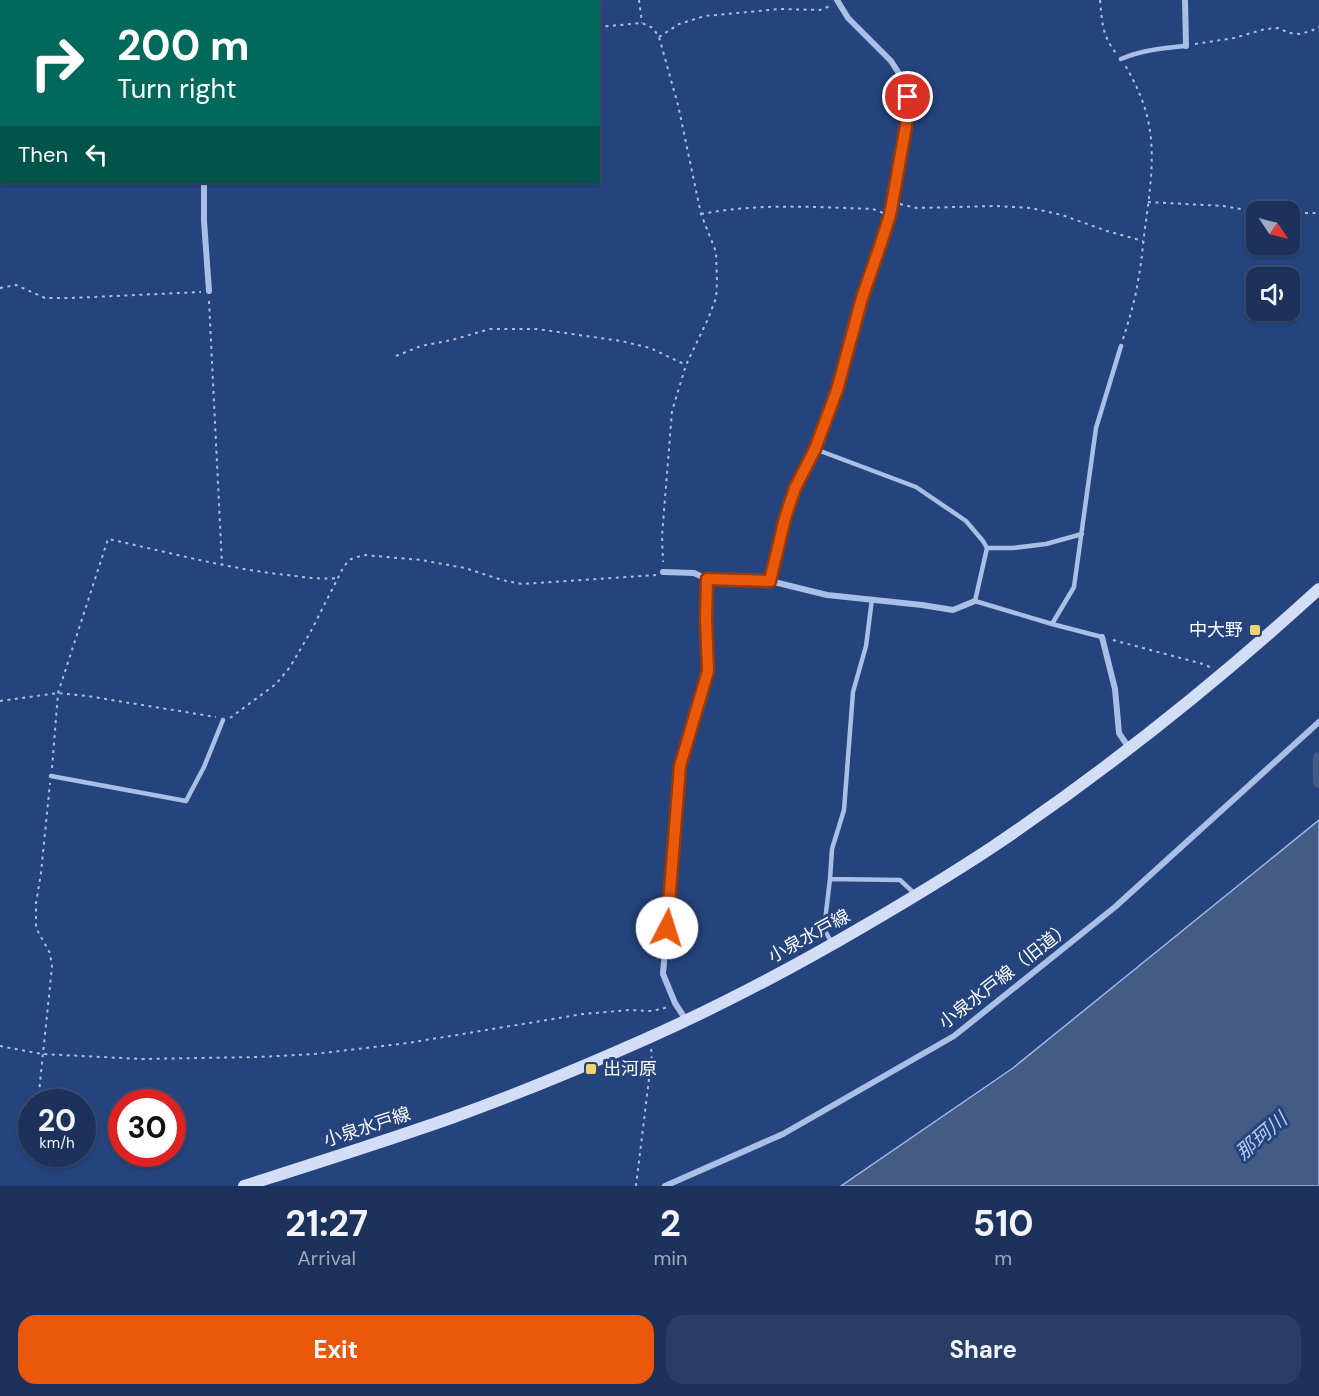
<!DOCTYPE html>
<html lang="en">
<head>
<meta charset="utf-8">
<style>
	:root { --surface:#1c325d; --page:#293e66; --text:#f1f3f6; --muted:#a0aabc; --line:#3a4d72; --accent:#ea580c }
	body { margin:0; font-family:"DM Sans","Noto Sans JP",sans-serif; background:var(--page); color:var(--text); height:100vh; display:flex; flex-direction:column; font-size:22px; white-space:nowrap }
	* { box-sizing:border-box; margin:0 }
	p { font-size:20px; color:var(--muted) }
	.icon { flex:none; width:33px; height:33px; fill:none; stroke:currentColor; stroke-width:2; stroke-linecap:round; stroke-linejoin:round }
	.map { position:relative; height:1186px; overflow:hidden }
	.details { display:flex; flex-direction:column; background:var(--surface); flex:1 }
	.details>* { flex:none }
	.banner { position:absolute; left:0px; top:0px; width:600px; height:183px; box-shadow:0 2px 4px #0004,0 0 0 2px var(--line); background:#00695c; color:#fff; overflow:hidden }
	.needle { width:39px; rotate:125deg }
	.tools { position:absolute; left:1246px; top:201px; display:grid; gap:12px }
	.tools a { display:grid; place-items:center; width:54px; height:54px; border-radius:12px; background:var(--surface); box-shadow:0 2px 4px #0004,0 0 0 2px var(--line); font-size:30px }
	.speed { position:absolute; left:18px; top:1089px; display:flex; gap:12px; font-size:30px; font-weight:700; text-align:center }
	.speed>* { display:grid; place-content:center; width:78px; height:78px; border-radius:50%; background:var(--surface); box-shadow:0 2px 4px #0004,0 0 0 2px var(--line); line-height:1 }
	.speed small { font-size:15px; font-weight:400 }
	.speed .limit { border:9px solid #d22; background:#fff; color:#111 }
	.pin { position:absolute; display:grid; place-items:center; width:51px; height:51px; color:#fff; margin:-26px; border:3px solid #fff; border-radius:50%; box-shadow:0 2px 6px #0007 }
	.me { position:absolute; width:66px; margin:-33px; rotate:5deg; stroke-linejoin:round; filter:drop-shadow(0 0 4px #0008) }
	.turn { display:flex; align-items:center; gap:21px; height:126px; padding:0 18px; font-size:27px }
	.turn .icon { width:78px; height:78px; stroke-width:2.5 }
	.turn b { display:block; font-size:42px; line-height:51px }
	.then { display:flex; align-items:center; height:57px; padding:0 18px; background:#0003; gap:12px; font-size:22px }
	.eta { display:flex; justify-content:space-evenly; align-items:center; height:102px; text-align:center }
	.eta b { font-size:36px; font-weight:700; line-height:42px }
	.button { display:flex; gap:12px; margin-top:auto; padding:12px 18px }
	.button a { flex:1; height:69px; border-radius:18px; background:var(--accent); color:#fff; font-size:24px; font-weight:700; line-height:69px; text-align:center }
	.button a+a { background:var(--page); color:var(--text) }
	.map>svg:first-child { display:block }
	.water { fill:#445b85; stroke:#9db8e6; stroke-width:1.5 }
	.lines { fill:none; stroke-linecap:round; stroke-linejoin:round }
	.canal { stroke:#445b85; stroke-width:12 }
	.path { stroke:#a9bfe5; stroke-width:2; stroke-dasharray:3 4.5; stroke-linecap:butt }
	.lane { stroke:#a9bfe5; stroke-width:4.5 }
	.street { stroke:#a9bfe5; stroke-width:6 }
	.secondary { stroke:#d2def5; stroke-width:12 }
	.route-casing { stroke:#983908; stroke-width:15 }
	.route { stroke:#ea580c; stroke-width:10 }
	.poi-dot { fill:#efd56d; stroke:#25437c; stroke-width:2 }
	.labels { text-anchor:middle; stroke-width:6; stroke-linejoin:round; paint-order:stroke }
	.poi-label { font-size:18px; fill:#fff; stroke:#25437c; text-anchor:end }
	.street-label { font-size:18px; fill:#fff; stroke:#25437c }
	.water-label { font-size:20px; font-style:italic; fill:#b4c9ed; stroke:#25437c }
</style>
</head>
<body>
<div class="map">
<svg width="1319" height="1186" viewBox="0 0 1319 1186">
	<rect width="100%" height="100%" fill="#25437c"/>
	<!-- water -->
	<path class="water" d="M 1319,820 L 1319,1186 L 841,1186 L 1013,1068 Z"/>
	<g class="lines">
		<!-- canal -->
		<path class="canal" d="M 1319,758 L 1319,782"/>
		<!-- path -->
		<path class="path" d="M 211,0 L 212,2
			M 639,0 L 642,23
			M 1100,0 C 1102,21 1102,36 1116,53
			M 598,27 L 642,23 L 653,28 L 659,37 L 678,105 L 701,214 L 716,252 L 717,282 L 716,298 L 708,319 L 686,365 L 672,411 L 662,536 L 663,562
			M 659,37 L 679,24 L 705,16 L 780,9 L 820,10 L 830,6
			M 1195,44 L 1234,38 L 1265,29 L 1278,28 L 1289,33 L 1299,34 L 1311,31 L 1319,27
			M 1148,202 L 1223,206 L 1257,212
			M 900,204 L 917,208 L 996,206 L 1031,208 L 1062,215 L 1107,231 L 1143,241
			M 1290,213 L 1319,213
			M 701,214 C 757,203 816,207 873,209 L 883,213
			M 0,288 L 16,285 L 45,298 L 71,298 L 201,292
			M 209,301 L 222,565
			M 1123,339 C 1129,320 1135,301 1138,281 C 1142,261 1143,241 1146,221 C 1150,190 1155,156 1149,125 C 1145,103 1136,84 1125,65
			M 396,356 L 421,346 L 452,340 L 490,329 L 537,329 L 621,341 L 650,348 L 686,365
			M 1113,640 L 1203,664 L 1212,668
			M 0,701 L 58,693 L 87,696 L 216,717
			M 230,718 L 276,684 L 290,667 L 310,633 L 344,566 L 351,559 L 364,555 L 421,560 L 465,568 L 502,580 L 522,584 L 656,575
			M 52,768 L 58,693 L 108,539 C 164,551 220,567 278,574 C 298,576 317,580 338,578
			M 0,1046 L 42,1054 L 142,1059 L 259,1057 L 314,1054 L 408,1043 L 583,1014 L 630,1010 L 650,1011 L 662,1009 L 667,1007
			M 38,1102 L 52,967 L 50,953 L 36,928 L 36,903 L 41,873 L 50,783
			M 636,1186 L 652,1054 L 651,1049"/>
		<!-- lane -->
		<path class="lane" d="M 1121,59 C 1141,50 1164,48 1186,46
			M 815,449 L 916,487 L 966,521 L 983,541 L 987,548 L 975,601 L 1052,624 L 1102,637
			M 987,548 L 1013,548 L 1046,544 L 1082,534
			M 1052,624 L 1074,587 L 1096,428 L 1121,346
			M 51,776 L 186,801 L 204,767 L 223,720
			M 830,879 L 832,849 L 844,810 L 853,692 L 866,646 L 872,599
			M 832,943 L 824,929 L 830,879 L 900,880 L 914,893"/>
		<!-- street -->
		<path class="street" d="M 1185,0 L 1186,46
			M 0,86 L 2,86
			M 204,182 L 204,221 L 209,291
			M 663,572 L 694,573 L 707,579 L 770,581 L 827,595 L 922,605 L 953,610 L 975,601
			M 770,581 L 785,518 L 795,487 L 815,449 L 828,416 L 837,390 L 862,298 L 881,243 L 890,215 L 906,126 L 908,97 L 900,75 L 891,61 L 848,18 L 837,0
			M 1102,637 L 1115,689 L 1119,733 L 1129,748
			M 686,1020 L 675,1003 L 663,974 L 680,766 L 708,671 L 706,619 L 707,579
			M 665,1186 L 783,1134 L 954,1036 L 1115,907 L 1319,722"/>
		<!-- secondary -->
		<path class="secondary" d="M 244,1186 C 313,1164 383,1142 451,1118 C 518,1094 583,1067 648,1038 C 722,1005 794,967 864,926 C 907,901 950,875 991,848 C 1107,770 1216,683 1319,589"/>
	</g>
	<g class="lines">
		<!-- route casing -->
		<g class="route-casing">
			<path id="route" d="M 667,928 L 680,766 L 708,671 L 706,619 L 707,579 L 770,581 L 785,518 L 795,488 L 815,449 L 837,390 L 862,298 L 881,243 L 890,215 L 906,126 L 908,97"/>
		</g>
		<!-- route -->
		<use href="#route" class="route"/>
	</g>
	<!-- markers -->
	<g class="poi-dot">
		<rect x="1249" y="624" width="12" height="12" rx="3"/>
		<rect x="585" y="1063" width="12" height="12" rx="3"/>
	</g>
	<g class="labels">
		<!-- poi labels -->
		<g class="poi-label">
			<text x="1243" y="636">中大野</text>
			<text x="603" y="1075" text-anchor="start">出河原</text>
		</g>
		<!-- street labels -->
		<g class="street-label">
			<text transform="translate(809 936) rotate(-29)" y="6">小泉水戸線</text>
			<text transform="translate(1005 975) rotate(-38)" y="6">小泉水戸線（旧道）</text>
			<text transform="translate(367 1127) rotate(-18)" y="6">小泉水戸線</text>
		</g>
		<!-- water labels -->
		<g class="water-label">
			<text transform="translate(1261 1136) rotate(-41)" y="7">那珂川</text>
		</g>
	</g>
</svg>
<div class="tools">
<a><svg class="needle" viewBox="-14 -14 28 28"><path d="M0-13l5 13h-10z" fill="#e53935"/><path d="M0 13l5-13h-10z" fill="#a0aabc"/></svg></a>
<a><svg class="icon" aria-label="sound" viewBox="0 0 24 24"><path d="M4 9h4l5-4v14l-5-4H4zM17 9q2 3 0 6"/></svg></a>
</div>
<div class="speed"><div>20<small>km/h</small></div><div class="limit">30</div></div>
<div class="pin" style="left:908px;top:97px;background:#d93025"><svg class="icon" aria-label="arrive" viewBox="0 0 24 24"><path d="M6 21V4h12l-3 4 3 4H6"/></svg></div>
<svg class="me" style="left:667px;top:928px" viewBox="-20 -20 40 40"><circle r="19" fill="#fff"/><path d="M0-13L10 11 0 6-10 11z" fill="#ea580c"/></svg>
<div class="banner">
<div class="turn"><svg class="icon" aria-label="right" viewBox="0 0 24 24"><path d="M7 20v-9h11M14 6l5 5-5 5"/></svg><div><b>200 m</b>Turn right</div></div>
<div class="then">Then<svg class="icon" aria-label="left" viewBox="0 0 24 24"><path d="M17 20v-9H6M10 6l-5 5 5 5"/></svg></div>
</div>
</div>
<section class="details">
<div class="eta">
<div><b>21:27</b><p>Arrival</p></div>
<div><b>2</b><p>min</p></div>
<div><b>510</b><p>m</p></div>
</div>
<div class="button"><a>Exit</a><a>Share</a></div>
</section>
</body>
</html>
